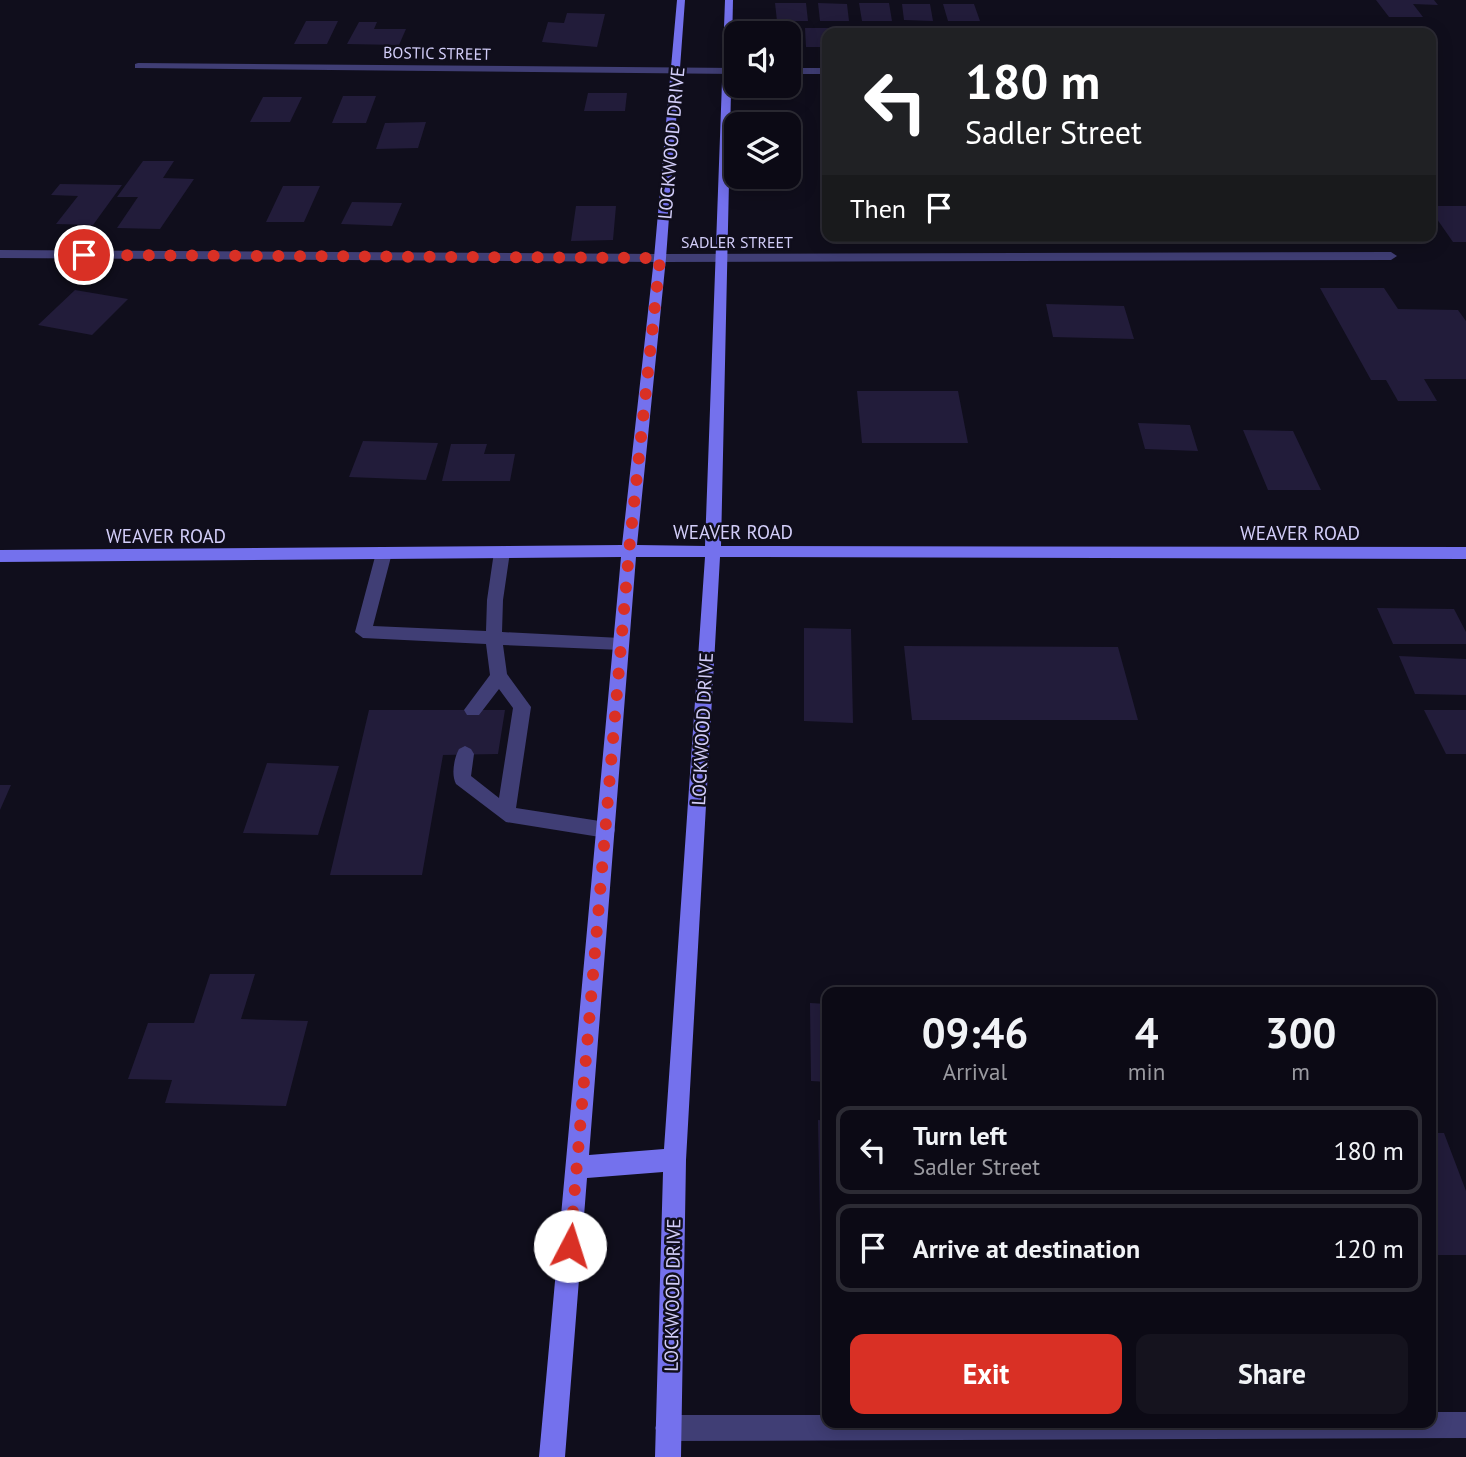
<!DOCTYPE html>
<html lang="en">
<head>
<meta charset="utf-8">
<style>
	:root { --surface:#0c0a15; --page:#15131e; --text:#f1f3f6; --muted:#9a9aa0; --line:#2c2b34; --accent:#d93025 }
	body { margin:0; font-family:"PT Sans",sans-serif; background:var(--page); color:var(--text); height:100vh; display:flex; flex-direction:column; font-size:26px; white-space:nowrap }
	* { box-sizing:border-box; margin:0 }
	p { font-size:23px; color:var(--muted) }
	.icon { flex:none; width:38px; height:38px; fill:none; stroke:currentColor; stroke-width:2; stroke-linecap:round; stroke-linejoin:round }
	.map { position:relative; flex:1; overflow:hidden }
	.sheet { position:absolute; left:822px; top:987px; width:614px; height:441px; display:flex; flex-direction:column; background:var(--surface); border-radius:14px; box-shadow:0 4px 18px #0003,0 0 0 2px var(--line) }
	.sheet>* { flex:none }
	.top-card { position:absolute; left:822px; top:28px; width:614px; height:214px; border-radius:14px; box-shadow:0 4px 18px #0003,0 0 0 2px var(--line); background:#202124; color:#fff; overflow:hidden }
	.tools { position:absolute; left:724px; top:21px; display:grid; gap:14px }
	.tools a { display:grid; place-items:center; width:77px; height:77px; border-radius:14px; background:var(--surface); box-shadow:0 4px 18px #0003,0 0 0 2px var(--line); font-size:35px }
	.pin { position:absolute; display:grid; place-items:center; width:60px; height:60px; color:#fff; margin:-30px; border:4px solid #fff; border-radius:50%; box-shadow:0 2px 7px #0007 }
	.me { position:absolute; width:77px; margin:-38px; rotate:5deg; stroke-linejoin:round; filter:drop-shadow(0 0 5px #0008) }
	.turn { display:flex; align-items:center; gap:24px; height:147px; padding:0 28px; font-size:32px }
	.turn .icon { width:91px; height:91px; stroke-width:2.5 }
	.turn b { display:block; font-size:49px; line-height:60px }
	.then { display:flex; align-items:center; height:66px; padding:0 28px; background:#0003; gap:14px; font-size:26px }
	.eta { display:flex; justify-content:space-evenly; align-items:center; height:119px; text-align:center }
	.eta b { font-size:42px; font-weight:700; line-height:49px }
	.cta { display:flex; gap:14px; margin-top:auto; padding:14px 28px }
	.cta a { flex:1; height:80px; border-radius:14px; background:var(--accent); color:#fff; font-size:28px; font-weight:700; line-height:80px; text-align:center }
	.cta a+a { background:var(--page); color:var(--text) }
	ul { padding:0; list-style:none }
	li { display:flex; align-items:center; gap:21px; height:88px; margin:0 14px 10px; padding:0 14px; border:4px solid var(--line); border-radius:14px }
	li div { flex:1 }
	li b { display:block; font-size:26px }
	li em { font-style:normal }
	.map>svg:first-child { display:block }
	.building { fill:#221c3a }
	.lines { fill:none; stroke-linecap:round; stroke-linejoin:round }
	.lane { fill:#403e75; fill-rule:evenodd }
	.street { fill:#403e75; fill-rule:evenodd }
	.secondary { fill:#7471ed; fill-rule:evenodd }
	.route { stroke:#d93025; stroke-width:12; stroke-dasharray:0 21.6 }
	.labels { text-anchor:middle; stroke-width:5; stroke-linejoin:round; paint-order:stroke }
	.far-street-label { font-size:16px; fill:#d3cef9; stroke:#100e1c }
	.street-label { font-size:19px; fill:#d3cef9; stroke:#100e1c }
</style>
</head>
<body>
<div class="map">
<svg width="1466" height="1457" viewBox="0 0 1466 1457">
	<rect width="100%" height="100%" fill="#100e1c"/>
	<!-- building -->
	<path class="building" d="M 1376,0 L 1434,0 L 1438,5 L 1413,4 L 1423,17 L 1389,17 Z
		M 775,3 L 806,3 L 808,21 L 777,21 Z
		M 818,3 L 847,4 L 849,21 L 820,21 Z
		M 859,3 L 889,3 L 892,21 L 862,21 Z
		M 902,4 L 930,4 L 933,21 L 904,20 Z
		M 943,4 L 974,4 L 980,21 L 948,21 Z
		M 567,13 L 605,14 L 597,47 L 542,42 L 548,22 L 564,23 Z
		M 306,21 L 338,21 L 327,44 L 294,44 Z
		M 359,22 L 377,22 L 374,29 L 406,29 L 399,45 L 347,44 Z
		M 762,28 L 792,28 L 794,47 L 789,47 L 789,33 L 762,33 Z
		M 805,28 L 835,28 L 836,33 L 828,33 L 828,47 L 806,47 Z
		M 891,28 L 920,29 L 921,33 L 891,33 Z
		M 848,29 L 878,29 L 879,33 L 849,33 Z
		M 588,93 L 627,93 L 625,111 L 584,111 Z
		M 343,96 L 376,96 L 366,123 L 332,123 Z
		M 263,97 L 302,97 L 290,122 L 250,122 Z
		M 426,122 L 418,148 L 376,149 L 385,123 Z
		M 143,161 L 174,161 L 163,178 L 194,179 L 160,229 L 117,228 L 138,197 L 117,197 Z
		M 60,184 L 122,185 L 93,225 L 56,224 L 78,196 L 51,195 Z
		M 283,186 L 320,186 L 304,222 L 266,222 Z
		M 352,202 L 402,203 L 392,226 L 341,224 Z
		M 576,206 L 616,206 L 613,240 L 571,241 Z
		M 1432,206 L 1466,206 L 1466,242 L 1453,242 L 1432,212 Z
		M 1320,288 L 1384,288 L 1398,309 L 1458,310 L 1466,321 L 1466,379 L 1424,379 L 1437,401 L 1398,401 L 1386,380 L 1371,380 Z
		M 75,290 L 128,299 L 92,335 L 38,325 Z
		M 1046,304 L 1124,306 L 1134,339 L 1053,337 Z
		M 857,391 L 958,391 L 968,443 L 862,443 Z
		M 1138,423 L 1190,425 L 1198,451 L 1145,449 Z
		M 1243,430 L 1293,431 L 1321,490 L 1268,490 Z
		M 363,441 L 438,443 L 426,480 L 349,477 Z
		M 451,444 L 487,444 L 484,454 L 515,454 L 510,481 L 442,481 Z
		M 1377,608 L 1454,609 L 1466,632 L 1466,644 L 1393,644 Z
		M 804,628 L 851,629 L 853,723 L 804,721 Z
		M 904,646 L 1118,647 L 1138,720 L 912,720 Z
		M 1399,656 L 1466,659 L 1466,695 L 1415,694 Z
		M 369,710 L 505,710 L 498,754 L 443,755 L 422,875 L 330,875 Z
		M 1424,710 L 1466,710 L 1466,754 L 1446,754 Z
		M 267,763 L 339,766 L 318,835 L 243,833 Z
		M 0,785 L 11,785 L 0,810 Z
		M 210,974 L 255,974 L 241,1019 L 308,1021 L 286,1106 L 165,1103 L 172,1080 L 128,1079 L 148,1023 L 194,1023 Z
		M 810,1003 L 828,1004 L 828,1082 L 811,1081 Z
		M 818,1120 L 828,1121 L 828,1226 L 820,1226 Z
		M 1432,1133 L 1444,1133 L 1466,1191 L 1466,1255 L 1432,1255 Z"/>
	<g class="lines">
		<!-- lane -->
		<path class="lane" d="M 502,546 L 510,552 L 503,600 L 502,632 L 621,638 L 629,644 L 621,650 L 503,645 L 507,674 L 531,707 L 516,808 L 606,822 L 613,824 L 615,830 L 613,836 L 606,838 L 506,822 L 456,784 C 451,775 454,758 459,749 L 465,746 L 471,749 L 474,754 L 471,776 L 499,798 L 513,708 L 499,689 L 479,715 L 467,715 L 464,710 L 490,675 L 486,644 L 363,638 L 355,632 L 376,553 L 384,547 L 392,553 L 373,626 L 486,631 L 487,600 L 494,552 Z
			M 1432,1412 L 1466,1412 L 1466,1438 L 668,1441 L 659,1437 L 655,1428 L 659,1419 L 668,1415 L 828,1415 L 828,1423 L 1432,1423 Z"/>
		<!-- street -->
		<path class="street" d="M 138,63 L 737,68 L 737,74 L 135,68 L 135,64 Z
			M 789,68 L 828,68 L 828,74 L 789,74 Z
			M 0,250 L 660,254 L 1391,252 L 1397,256 L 1391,260 L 660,262 L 0,258 Z"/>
		<!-- secondary -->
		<path class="secondary" d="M 677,0 L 685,0 L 666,258 L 637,545 L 705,546 L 725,0 L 733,0 L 721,546 L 1466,547 L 1466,559 L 720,557 L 686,1160 L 681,1457 L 655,1457 L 663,1172 L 587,1178 L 565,1457 L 539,1457 L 621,557 L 0,562 L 0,550 L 622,545 L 654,258 ZM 636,557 L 705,557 L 664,1149 L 589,1155 Z"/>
	</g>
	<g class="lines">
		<!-- route -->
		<path class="route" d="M 84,255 L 660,258 L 629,551 L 570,1246"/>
	</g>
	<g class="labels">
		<!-- far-street labels -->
		<g class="far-street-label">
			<text transform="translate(437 53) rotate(1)" y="6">BOSTIC STREET</text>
			<text x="737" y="248">SADLER STREET</text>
		</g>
		<!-- street labels -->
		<g class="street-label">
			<text transform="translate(671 143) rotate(-85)" y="7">LOCKWOOD DRIVE</text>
			<text x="733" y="539">WEAVER ROAD</text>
			<text x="1300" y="540">WEAVER ROAD</text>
			<text x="166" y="543">WEAVER ROAD</text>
			<text transform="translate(702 729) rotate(-87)" y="7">LOCKWOOD DRIVE</text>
			<text transform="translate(672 1295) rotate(-89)" y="7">LOCKWOOD DRIVE</text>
		</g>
	</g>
</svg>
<div class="tools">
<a><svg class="icon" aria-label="sound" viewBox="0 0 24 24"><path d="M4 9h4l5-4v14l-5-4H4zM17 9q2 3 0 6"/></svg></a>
<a><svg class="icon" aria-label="layers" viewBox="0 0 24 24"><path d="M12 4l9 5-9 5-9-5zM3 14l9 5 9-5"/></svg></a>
</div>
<div class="pin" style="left:84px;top:255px;background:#d93025"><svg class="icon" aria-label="arrive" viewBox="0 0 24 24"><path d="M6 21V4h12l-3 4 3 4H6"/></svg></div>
<svg class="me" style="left:570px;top:1246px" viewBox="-20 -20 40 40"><circle r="19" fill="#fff"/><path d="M0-13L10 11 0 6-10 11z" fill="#d93025"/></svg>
<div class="top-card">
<div class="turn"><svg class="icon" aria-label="left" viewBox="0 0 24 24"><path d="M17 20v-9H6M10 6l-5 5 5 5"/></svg><div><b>180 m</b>Sadler Street</div></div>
<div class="then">Then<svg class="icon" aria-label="arrive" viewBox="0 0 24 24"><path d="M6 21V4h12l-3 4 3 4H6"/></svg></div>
</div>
<section class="sheet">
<div class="eta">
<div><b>09:46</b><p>Arrival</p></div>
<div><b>4</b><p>min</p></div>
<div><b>300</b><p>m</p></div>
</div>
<ul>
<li><svg class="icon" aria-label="left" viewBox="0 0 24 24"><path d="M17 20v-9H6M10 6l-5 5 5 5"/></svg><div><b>Turn left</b><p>Sadler Street</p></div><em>180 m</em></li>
<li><svg class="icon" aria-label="arrive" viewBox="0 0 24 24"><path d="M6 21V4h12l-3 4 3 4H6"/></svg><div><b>Arrive at destination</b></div><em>120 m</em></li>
</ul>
<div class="cta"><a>Exit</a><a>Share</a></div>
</section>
</div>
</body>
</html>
